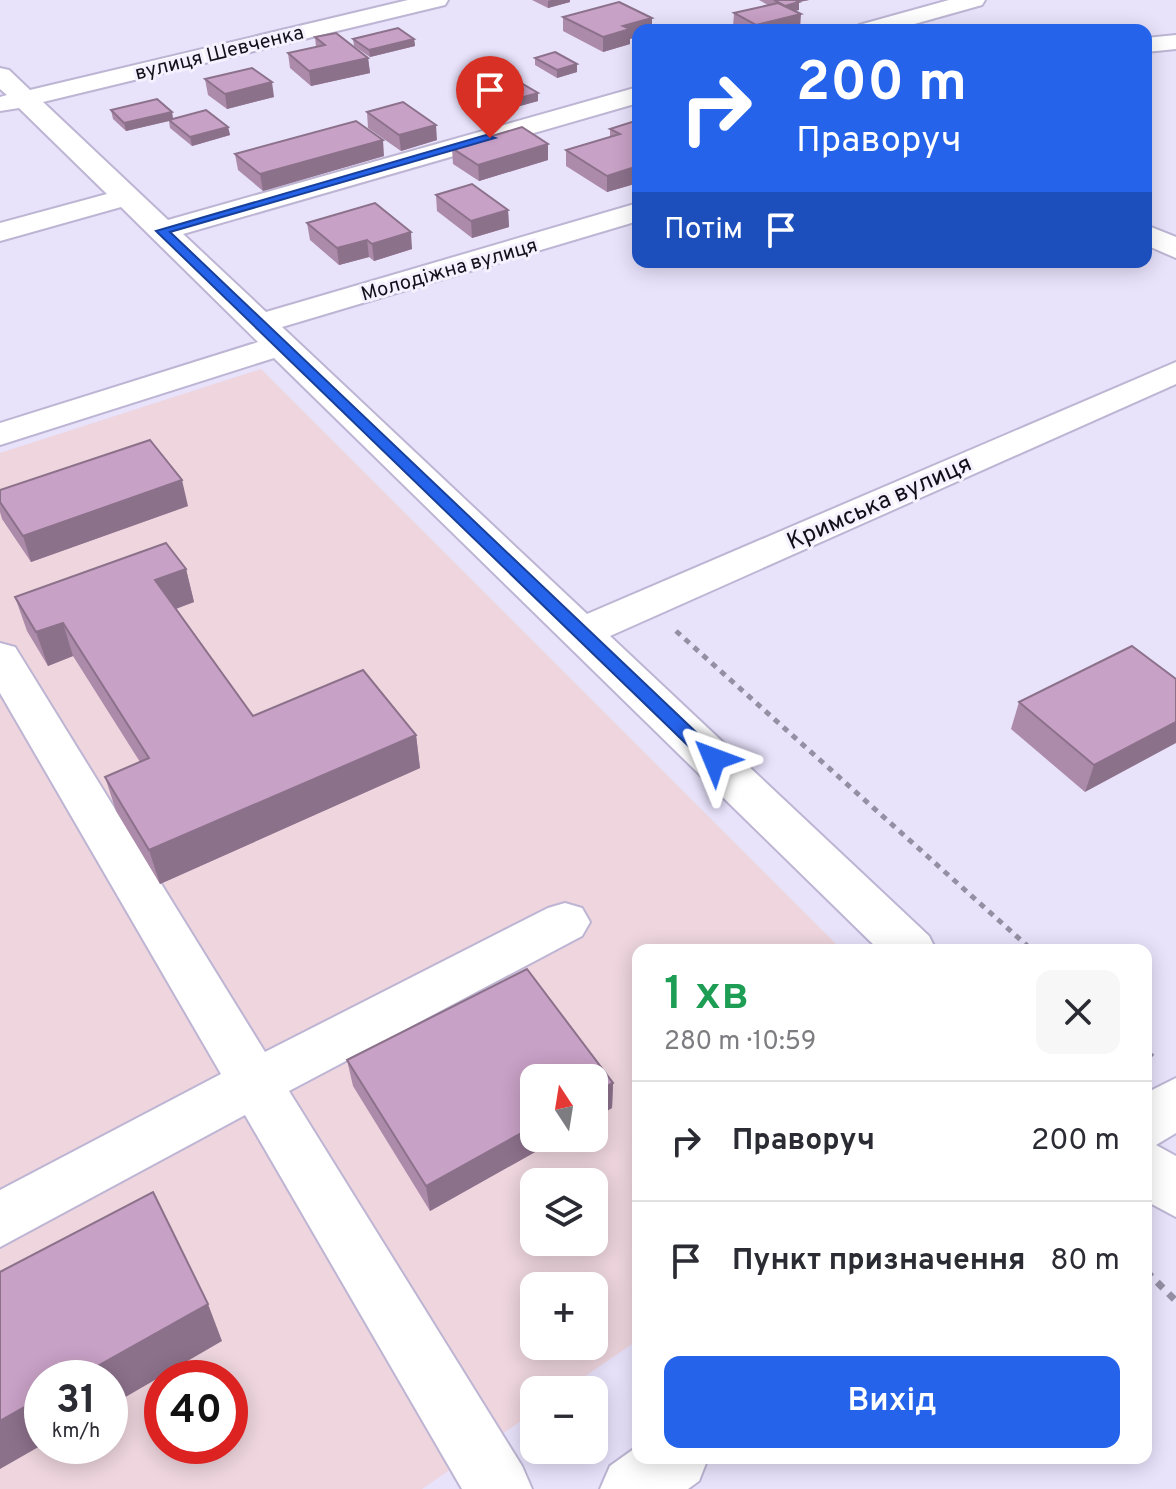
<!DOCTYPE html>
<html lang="uk">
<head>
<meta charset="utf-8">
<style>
	:root { --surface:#fff; --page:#f7f7f7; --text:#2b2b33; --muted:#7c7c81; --line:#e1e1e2; --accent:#2563eb }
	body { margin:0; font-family:Overpass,sans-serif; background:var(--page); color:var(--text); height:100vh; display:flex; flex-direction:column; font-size:30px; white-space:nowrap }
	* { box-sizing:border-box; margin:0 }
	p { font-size:26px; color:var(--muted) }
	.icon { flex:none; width:44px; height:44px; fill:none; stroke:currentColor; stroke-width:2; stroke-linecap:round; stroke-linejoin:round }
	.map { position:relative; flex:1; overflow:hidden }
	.sheet { position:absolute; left:632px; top:944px; width:520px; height:520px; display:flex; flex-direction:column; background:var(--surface); border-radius:16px; box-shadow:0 4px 20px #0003 }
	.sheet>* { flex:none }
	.top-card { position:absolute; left:632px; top:24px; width:520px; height:244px; border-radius:16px; box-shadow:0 4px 20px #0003; background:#2563eb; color:#fff; overflow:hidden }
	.needle { width:52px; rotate:348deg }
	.tools { position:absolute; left:520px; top:1064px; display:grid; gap:16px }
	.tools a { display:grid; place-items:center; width:88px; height:88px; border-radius:16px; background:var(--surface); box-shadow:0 4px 20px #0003; font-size:40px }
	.speed { position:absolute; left:24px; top:1360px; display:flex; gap:16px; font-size:40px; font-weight:700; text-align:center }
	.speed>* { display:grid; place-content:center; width:104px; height:104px; border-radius:50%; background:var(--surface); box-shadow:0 4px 20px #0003; line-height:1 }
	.speed small { font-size:20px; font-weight:400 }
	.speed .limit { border:12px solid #d22; background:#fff; color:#111 }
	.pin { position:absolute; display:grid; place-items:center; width:68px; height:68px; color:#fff; margin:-82px -34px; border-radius:50% 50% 50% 0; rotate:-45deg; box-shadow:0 0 8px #0007 }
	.pin .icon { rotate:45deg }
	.me { position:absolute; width:88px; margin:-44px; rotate:314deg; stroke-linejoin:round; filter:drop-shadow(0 0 6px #0008) }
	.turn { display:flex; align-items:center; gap:28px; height:168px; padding:0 32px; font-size:36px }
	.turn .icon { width:104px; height:104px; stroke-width:2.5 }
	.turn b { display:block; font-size:56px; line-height:68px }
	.then { display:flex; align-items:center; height:76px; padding:0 32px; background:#0003; gap:16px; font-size:30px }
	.round { display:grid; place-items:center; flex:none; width:84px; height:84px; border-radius:16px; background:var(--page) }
	.headline { display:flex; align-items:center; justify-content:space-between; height:136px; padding:0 32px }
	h1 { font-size:48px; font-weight:600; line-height:60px; color:#1e9e55 }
	.action { display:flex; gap:16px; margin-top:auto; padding:16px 32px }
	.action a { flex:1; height:92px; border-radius:16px; background:var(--accent); color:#fff; font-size:32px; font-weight:600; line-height:92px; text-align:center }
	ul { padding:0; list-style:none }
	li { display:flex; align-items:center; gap:24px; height:120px; padding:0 32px; border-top:2px solid var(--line) }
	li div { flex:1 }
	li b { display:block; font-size:30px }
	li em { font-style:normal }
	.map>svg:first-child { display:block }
	.medical { fill:#eed5de; fill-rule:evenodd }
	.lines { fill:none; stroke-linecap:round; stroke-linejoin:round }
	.minor-casing { stroke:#bdb5d3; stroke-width:4 }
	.path-far1 { stroke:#948fa2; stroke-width:5; stroke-dasharray:6 6; stroke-linecap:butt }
	.path { stroke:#948fa2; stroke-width:7; stroke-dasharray:8 8; stroke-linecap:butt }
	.minor { fill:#fff; fill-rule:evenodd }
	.wall { fill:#ac8aaa }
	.shaded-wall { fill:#8c718b }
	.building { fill:#c8a1c6; stroke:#8c718b; stroke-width:2 }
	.route { fill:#2563eb; stroke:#184099; stroke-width:2 }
	.labels { text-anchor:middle; stroke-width:6; stroke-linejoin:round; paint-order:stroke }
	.far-street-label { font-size:20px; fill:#13101a; stroke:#f5f1fe }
	.street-label { font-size:24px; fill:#13101a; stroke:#f5f1fe }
</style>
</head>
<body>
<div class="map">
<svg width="1176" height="1489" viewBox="0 0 1176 1489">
	<rect width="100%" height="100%" fill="#e8e2fb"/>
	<!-- medical -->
	<path class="medical" d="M 261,369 L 842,950 L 638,950 L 638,1340 L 565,1390 L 534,1390 L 534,1412 L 422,1489 L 0,1489 L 0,453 ZM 534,1078 L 594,1078 L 594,1138 L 534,1138 ZM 534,1182 L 594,1182 L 594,1242 L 534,1242 ZM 534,1286 L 594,1286 L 594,1346 L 534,1346 ZM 42,1378 L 110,1378 L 110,1446 L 42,1446 ZM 162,1378 L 230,1378 L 230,1446 L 162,1446 Z"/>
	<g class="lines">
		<!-- minor casing -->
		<g class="minor-casing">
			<path id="minor" d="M 408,0 L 448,0 L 445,5 L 43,102 L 168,220 L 638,87 L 638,103 L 183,234 L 266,312 L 638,203 L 638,221 L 282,327 L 587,614 L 1176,362 L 1176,384 L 610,636 L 929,936 L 936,950 L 879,950 L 274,358 L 0,445 L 0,423 L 258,342 L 121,207 L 0,241 L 0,223 L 107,194 L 19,108 L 0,111 L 0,97 L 7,95 L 0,89 L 0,68 L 9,70 L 30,90 Z
				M 949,0 L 985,0 L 982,5 L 893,30 L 855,30 L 859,25 Z
				M 1176,35 L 1176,49 L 1146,52 L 1146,38 Z
				M 1146,225 L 1176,237 L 1176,258 L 1146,245 Z
				M 0,643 L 15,647 L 265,1052 L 548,908 L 565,903 L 582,908 L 590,922 L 582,936 L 289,1091 L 522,1466 L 532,1489 L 462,1489 L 245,1115 L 0,1247 L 0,1190 L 221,1074 L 0,693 Z
				M 1176,1078 L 1176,1133 L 1156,1145 L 1176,1156 L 1176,1217 L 1146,1201 L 1146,1093 Z
				M 638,1446 L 638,1458 L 708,1458 L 699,1481 L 688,1489 L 600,1489 L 610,1466 Z"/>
		</g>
		<!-- path-far1 -->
		<path class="path-far1" d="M 676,631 L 1032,950"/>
		<!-- path -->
		<path class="path" d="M 1146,1052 L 1157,1062
			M 1146,1271 L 1176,1301"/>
		<!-- minor -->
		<use href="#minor" class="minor"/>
	</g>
	<!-- wall -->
	<path class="wall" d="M 532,0 L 570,0 L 570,2 L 548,8 Z
		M 759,0 L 809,0 L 799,2 L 799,10 L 794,11 L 800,29 L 738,30 L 733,27 L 734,13 L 768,5 Z
		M 563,17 L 652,18 L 652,30 L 638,30 L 630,39 L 630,44 L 603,52 L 563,31 Z
		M 315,37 L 368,58 L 370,73 L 311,86 L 290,68 L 288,53 L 316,47 Z
		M 353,39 L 414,39 L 415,46 L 370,57 L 354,46 Z
		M 535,58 L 577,72 L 557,78 L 535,65 Z
		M 205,79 L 274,97 L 227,109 L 208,95 Z
		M 487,88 L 538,93 L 538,101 L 509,109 L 487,96 Z
		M 111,110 L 172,112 L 173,119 L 228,127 L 230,135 L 192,146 L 170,128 L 169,121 L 126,131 L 113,119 Z
		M 367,112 L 437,140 L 401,151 L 368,128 Z
		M 638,120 L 638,183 L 607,192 L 566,166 L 566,150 L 610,137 L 610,129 Z
		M 452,148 L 548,160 L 479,181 L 453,164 Z
		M 235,154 L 384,156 L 263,191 L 238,170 Z
		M 436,195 L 508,210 L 509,227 L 472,238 L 437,211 Z
		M 307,223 L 412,249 L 374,261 L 369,257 L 339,265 L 310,240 Z
		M 0,490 L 188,506 L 31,562 L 2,519 L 0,512 Z
		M 186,569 L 194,602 L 176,609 L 253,716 L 416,735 L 420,768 L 160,884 L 116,811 L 105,777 L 140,762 L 73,656 L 48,666 L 27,631 L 15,597 Z
		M 1176,679 L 1085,792 L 1011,729 L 1019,702 Z
		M 347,1060 L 613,1083 L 612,1108 L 534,1138 L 560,1138 L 430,1211 L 353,1086 Z"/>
	<!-- shaded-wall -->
	<path class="shaded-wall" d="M 551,0 L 570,0 L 570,2 L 548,8 L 548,1 Z
		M 794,0 L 809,0 L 799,2 L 799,10 L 785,13 L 785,6 Z
		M 801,14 L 800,29 L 756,30 L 756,25 Z
		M 652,18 L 652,30 L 638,30 L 638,37 L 630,39 L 630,44 L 603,52 L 603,37 L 623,26 Z
		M 414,39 L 415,46 L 370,57 L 369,50 Z
		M 368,58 L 370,73 L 311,86 L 309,71 Z
		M 577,64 L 577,72 L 557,78 L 557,70 Z
		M 272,82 L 274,97 L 227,109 L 225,94 Z
		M 538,93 L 538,101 L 509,109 L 509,101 Z
		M 172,112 L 173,120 L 126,131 L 124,123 Z
		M 436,125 L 437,140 L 401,151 L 399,135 Z
		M 228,127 L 230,135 L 192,146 L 190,137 Z
		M 383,140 L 384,156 L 263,191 L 260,174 Z
		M 548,144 L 548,160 L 479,181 L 478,165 Z
		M 638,166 L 638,183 L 607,192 L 607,176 Z
		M 508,210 L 509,227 L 472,238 L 471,221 Z
		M 411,232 L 412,249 L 374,261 L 372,244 Z
		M 367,240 L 369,257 L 339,265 L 337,248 Z
		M 182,480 L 188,506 L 31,562 L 23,536 Z
		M 186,569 L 194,602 L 164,613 L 155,580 Z
		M 63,623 L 73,656 L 48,666 L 36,632 Z
		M 1176,722 L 1176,743 L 1085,792 L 1094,765 Z
		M 416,735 L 420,768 L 160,884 L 149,850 Z
		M 613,1083 L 612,1108 L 594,1119 L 594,1093 Z
		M 534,1126 L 534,1138 L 560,1138 L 430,1211 L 426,1186 Z
		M 208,1304 L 222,1341 L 110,1406 L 110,1378 L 76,1378 Z
		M 42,1397 L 42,1445 L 0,1469 L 0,1421 Z"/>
	<!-- building -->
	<path class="building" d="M 774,0 L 795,0 L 799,2 L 785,6 Z
		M 619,2 L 652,18 L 623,26 L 630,29 L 603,37 L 563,17 Z
		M 778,3 L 801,14 L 756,25 L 734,13 Z
		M 398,28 L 414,39 L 369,50 L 353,39 Z
		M 336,33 L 368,58 L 309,71 L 288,53 L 325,45 L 315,37 Z
		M 555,52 L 577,64 L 557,70 L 535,58 Z
		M 252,68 L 272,82 L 225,94 L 205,79 Z
		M 516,80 L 538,93 L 509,101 L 487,88 Z
		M 157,99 L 172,112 L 124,123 L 111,110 Z
		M 403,102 L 436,125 L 399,135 L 367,112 Z
		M 206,110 L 228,127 L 190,137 L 169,120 Z
		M 638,120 L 638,166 L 607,176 L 566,150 L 620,134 L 610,129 Z
		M 356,121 L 383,140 L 260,174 L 235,154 Z
		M 522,127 L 548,144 L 478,165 L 452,148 Z
		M 472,184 L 508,210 L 471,221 L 436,195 Z
		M 375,203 L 411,232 L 372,244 L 367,240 L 337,248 L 307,223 Z
		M 150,440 L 182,480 L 23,536 L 0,502 L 0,490 Z
		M 166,543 L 186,569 L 155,580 L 253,716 L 363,670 L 416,735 L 149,850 L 105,777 L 149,758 L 63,623 L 36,632 L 15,597 Z
		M 1132,646 L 1176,679 L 1176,722 L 1094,765 L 1019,702 Z
		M 527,969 L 613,1083 L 594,1093 L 594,1078 L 534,1078 L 534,1126 L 426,1186 L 347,1060 Z
		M 153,1192 L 208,1304 L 76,1378 L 42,1378 L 42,1397 L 0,1421 L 0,1272 Z"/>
	<!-- route -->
	<path class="route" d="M 486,135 L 495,138 L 170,232 L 720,755 L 720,764 L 707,764 L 156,231 Z"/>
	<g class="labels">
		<!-- far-street labels -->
		<g class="far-street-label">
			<text transform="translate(219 52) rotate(-14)" y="7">вулиця Шевченка</text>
			<text transform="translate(449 269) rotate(-16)" y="7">Молодіжна вулиця</text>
		</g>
		<!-- street labels -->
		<g class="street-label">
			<text transform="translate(879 502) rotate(-24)" y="8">Кримська вулиця</text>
		</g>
	</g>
</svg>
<div class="tools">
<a><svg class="needle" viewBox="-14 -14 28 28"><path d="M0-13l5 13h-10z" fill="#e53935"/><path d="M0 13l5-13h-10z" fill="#7c7c81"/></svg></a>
<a><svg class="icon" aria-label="layers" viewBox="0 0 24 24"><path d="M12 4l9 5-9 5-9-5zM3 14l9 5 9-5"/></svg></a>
<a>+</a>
<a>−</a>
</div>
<div class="speed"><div>31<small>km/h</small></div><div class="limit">40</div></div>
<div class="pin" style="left:490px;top:138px;background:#d93025"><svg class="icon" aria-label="arrive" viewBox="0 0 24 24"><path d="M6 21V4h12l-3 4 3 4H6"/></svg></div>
<svg class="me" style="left:714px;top:759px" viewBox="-20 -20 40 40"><path d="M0-17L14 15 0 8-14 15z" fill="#2563eb" stroke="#fff" stroke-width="4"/></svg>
<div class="top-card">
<div class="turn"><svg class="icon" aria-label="right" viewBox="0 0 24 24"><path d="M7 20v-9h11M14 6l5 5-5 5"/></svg><div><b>200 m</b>Праворуч</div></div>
<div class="then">Потім<svg class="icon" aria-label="arrive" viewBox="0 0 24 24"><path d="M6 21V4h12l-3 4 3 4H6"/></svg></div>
</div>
<section class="sheet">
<div class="headline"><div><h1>1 хв</h1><p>280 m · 10:59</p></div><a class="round"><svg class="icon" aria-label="close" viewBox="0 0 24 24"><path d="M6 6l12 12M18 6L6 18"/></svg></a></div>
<ul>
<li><svg class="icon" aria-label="right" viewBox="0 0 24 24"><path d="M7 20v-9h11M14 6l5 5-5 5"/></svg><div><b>Праворуч</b></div><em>200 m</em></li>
<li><svg class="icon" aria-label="arrive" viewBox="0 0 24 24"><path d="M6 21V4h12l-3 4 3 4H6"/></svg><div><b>Пункт призначення</b></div><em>80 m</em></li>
</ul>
<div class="action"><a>Вихід</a></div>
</section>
</div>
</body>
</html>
